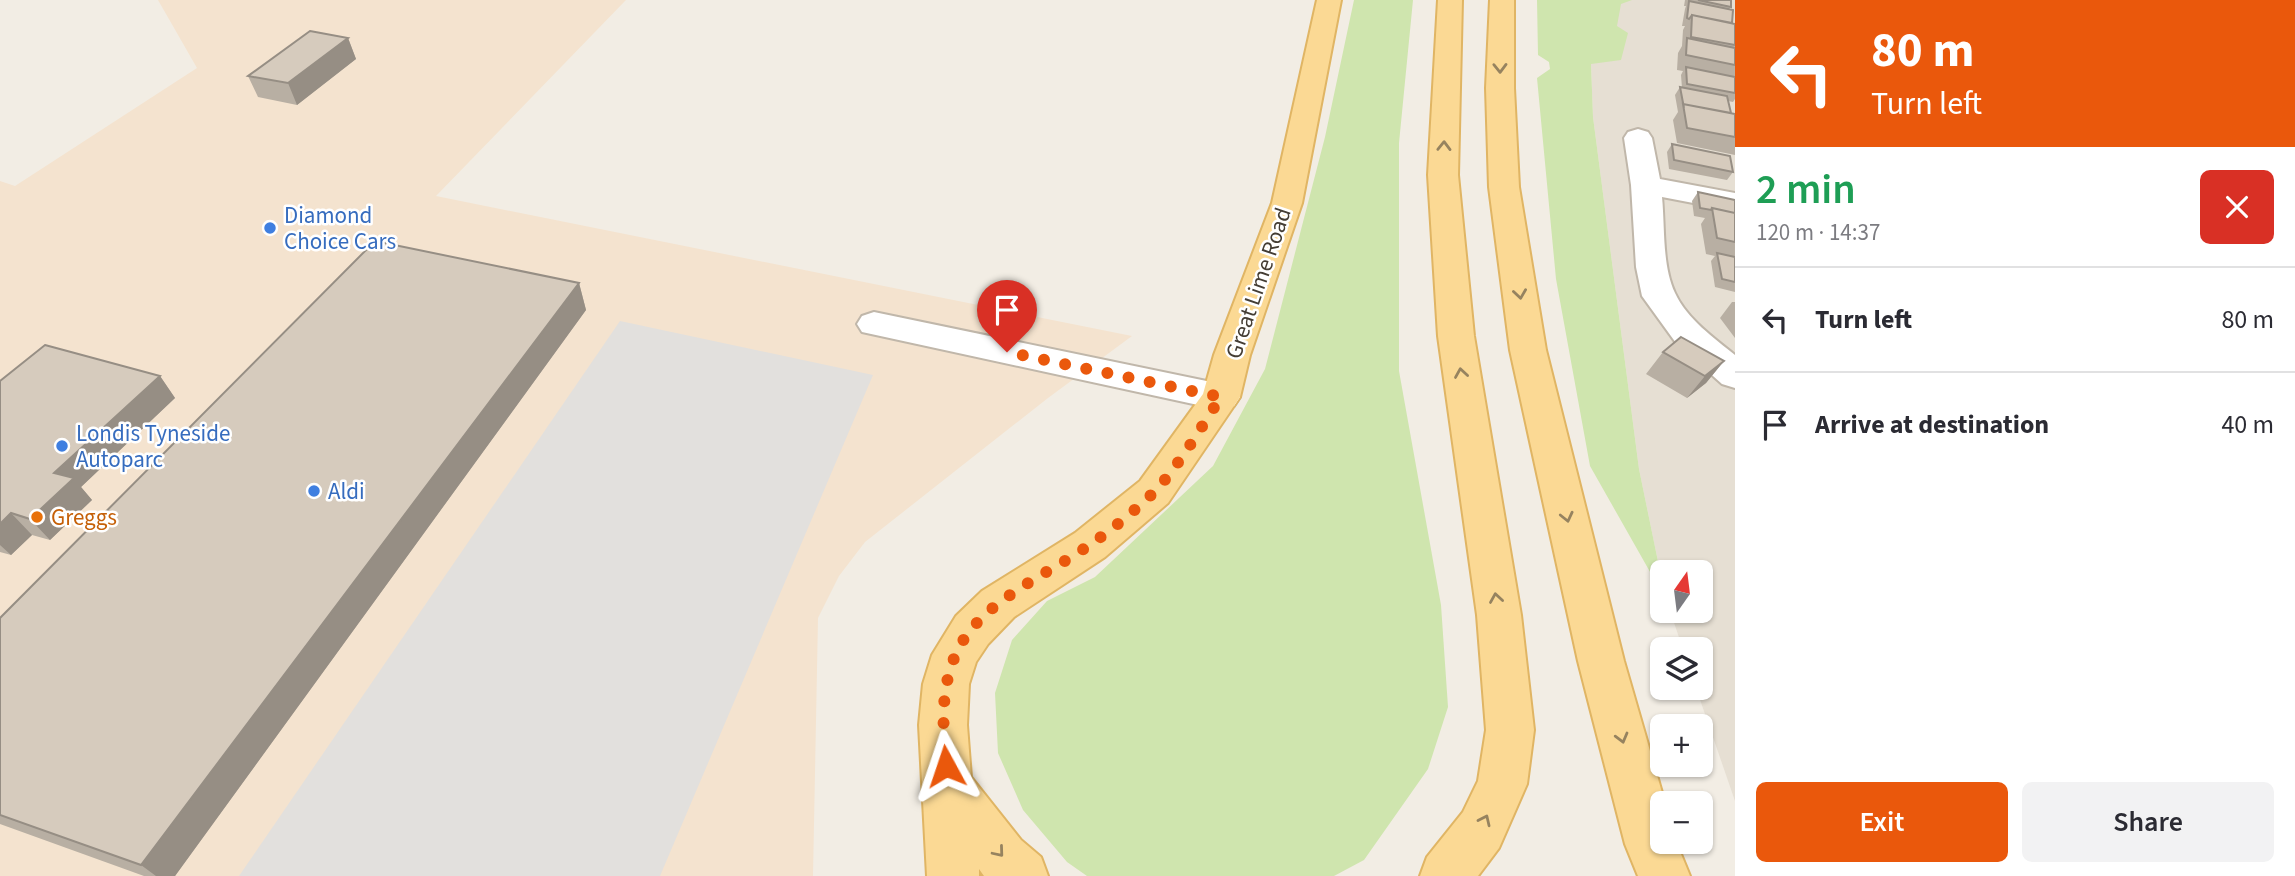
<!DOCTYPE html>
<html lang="en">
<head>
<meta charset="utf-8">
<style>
	:root { --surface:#fff; --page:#f2f2f3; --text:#2b2b33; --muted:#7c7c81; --line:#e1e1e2; --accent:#ea580c }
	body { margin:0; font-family:"Source Sans 3",sans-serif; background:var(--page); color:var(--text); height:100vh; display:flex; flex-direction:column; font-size:26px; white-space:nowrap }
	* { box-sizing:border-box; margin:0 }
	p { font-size:23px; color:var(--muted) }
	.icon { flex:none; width:38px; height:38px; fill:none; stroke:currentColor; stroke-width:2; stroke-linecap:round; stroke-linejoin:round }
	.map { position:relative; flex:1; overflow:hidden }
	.drawer { display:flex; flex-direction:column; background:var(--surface); width:560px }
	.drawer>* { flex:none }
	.hud { background:#ea580c; color:#fff; overflow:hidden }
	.needle { width:46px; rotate:14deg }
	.controls { position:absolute; left:1650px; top:560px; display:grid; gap:14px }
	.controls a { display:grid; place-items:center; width:63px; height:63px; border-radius:10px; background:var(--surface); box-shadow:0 2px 5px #0004; font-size:35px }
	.pin { position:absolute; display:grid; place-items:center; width:60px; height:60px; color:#fff; margin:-72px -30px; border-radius:50% 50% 50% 0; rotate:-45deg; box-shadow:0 0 7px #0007 }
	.pin .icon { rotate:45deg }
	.me { position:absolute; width:77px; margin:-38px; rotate:355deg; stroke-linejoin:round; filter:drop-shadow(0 0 5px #0008) }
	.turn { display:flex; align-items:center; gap:24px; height:147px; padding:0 21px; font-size:32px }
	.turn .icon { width:91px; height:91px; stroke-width:2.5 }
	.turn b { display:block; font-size:49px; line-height:60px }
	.round { display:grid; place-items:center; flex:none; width:74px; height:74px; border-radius:10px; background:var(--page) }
	.overview { display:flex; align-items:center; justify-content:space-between; height:119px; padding:0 21px }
	h1 { font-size:42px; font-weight:600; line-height:52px; color:#1e9e55 }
	.action { display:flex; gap:14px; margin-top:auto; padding:14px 21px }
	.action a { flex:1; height:80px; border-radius:10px; background:var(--accent); color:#fff; font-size:28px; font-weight:600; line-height:80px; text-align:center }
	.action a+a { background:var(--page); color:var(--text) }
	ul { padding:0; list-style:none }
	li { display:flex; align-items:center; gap:21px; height:105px; padding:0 21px; border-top:2px solid var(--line) }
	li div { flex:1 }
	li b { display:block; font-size:26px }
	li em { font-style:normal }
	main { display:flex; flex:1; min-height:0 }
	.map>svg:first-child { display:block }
	.residential { fill:#e6dfd3 }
	.commercial { fill:#f4e3cf }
	.green { fill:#cfe5ae }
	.parking { fill:#e2e0dd }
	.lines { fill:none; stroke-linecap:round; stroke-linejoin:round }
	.minor-casing { stroke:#c0b7aa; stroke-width:4 }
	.major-casing { stroke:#e0b564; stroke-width:4 }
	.minor { fill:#fff; fill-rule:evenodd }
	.major { fill:#fbd994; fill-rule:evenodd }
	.wall { fill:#b8afa3 }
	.shaded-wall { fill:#968e84 }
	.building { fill:#d6cbbd; stroke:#968e84; stroke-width:2 }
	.oneway { stroke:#96835f }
	.route { stroke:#ea580c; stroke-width:12; stroke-dasharray:0 21.6 }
	.shop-dot { fill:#3f7fe0; stroke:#fff; stroke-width:2.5 }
	.food-dot { fill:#e8710a; stroke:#fff; stroke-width:2.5 }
	.labels { text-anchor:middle; stroke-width:5; stroke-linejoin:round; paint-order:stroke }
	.shop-label { font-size:23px; fill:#366cbe; stroke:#fff; text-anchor:start }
	.street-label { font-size:23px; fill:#443d34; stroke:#fff }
	.food-label { font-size:23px; fill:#c56008; stroke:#fff; text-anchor:start }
</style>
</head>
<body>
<main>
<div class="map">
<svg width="1735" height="876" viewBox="0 0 1735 876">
	<rect width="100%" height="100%" fill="#f2ede4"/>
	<!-- residential -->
	<path class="residential" d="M 1595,0 L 1735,0 L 1735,801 L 1696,688 L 1701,688 L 1701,649 L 1683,649 L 1670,611 L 1701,611 L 1701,572 L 1662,572 L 1662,581 L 1639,469 L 1593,117 L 1591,64 Z"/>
	<!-- commercial -->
	<path class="commercial" d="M 158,0 L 626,0 L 436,196 L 1132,336 L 1048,398 L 865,542 L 839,576 L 818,618 L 813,876 L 0,876 L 0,181 L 15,186 L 197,68 Z"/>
	<!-- green -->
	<path class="green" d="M 1354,0 L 1413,0 L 1399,143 L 1399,371 L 1441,605 L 1448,707 L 1428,769 L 1364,860 L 1334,876 L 1087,876 L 1067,862 L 1023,810 L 998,753 L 995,693 L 1012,640 L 1047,601 L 1095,577 L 1213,466 L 1265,369 L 1325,137 Z
		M 1537,0 L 1632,0 L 1621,4 L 1617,26 L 1628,33 L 1621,60 L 1591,64 L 1593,117 L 1639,469 L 1662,581 L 1662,593 L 1590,466 L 1556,279 L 1537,78 L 1550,69 L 1549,62 L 1538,55 Z"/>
	<!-- parking -->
	<path class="parking" d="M 620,321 L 873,375 L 660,876 L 239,876 Z"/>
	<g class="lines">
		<!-- minor casing -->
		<g class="minor-casing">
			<path id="minor" d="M 1638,129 L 1648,132 L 1652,138 L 1660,179 L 1735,193 L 1735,211 L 1662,197 C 1665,227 1662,266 1675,293 C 1687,319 1714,338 1735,355 L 1735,388 L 1722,384 L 1676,343 L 1642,296 L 1636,267 L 1631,185 L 1624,138 L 1628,132 Z
				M 874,312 L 1221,384 L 1234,388 L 1240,397 L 1234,406 L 1221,410 L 862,332 L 857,324 L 862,316 Z"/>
		</g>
		<!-- major casing -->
		<g class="major-casing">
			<path id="major" d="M 1317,0 L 1341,0 L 1302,203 L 1250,355 L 1240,397 L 1168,503 L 1105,557 L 1014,617 L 988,644 L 976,662 L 969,684 L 967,725 L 971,777 L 1021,840 L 1041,857 L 1048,876 L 984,876 L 979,869 L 979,876 L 927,876 L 919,725 L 923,684 L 932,655 L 956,616 L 982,591 L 1075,533 L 1140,481 L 1203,394 L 1214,355 L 1272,203 Z
				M 1438,0 L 1462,0 L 1458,175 L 1474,336 L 1521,615 L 1534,730 L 1527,784 L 1499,848 L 1478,876 L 1420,876 L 1427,857 L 1463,812 L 1478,781 L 1486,730 L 1477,615 L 1438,336 L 1428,175 Z
				M 1490,0 L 1514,0 L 1514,88 L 1519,187 L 1546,350 L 1624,661 L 1665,803 L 1662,803 L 1662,842 L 1676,842 L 1690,876 L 1638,876 L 1625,844 L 1578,661 L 1510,350 L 1489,187 L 1486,88 Z"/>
		</g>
		<!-- minor -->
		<use href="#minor" class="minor"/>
		<!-- major -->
		<use href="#major" class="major"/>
	</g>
	<!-- wall -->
	<path class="wall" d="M 1685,0 L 1731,0 L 1731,7 L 1729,9 L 1732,23 L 1735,24 L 1735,99 L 1733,102 L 1728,101 L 1731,113 L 1735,114 L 1735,155 L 1677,143 L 1673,120 L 1678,112 L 1675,95 L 1680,87 L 1682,88 L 1681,75 L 1683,71 L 1677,70 L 1678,53 L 1682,46 L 1683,30 L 1685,26 L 1682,26 L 1685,9 L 1686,6 L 1684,6 Z
		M 348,38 L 356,59 L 297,105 L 258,97 L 248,76 Z
		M 1672,144 L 1733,172 L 1727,180 L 1669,169 L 1667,152 Z
		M 1698,192 L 1735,200 L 1735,292 L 1715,287 L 1711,261 L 1715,256 L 1706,254 L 1701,224 L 1705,218 L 1694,216 L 1692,201 Z
		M 579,283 L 586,310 L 175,876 L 144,876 L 0,824 L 0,618 Z
		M 1732,302 L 1735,302 L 1735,338 L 1720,318 Z
		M 1663,352 L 1724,361 L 1706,383 L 1687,398 L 1646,374 Z
		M 160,376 L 175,398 L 81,487 L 92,500 L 50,540 L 32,535 L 11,555 L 0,552 L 0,381 Z"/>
	<!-- shaded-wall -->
	<path class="shaded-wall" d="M 348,38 L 356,59 L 297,105 L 288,83 Z
		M 579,283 L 586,310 L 175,876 L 156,876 L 141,865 Z
		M 1724,361 L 1706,383 L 1687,398 L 1705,376 Z
		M 160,376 L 175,398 L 81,487 L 92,500 L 50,540 L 30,519 L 54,473 Z
		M 11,513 L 32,535 L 11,555 L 0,545 L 0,524 Z"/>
	<!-- building -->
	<path class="building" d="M 1698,0 L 1731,0 L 1731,7 Z
		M 1689,1 L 1733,10 L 1732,23 L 1692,15 L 1689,19 L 1687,18 Z
		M 1692,15 L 1735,24 L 1735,45 L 1691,37 Z
		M 310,31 L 348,38 L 288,83 L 248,76 Z
		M 1687,38 L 1735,48 L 1735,65 L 1686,55 Z
		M 1686,67 L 1735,77 L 1735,93 L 1687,84 Z
		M 1680,87 L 1727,96 L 1731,113 L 1683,104 L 1684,108 Z
		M 1683,104 L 1735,114 L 1735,137 L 1687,128 Z
		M 1672,144 L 1730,156 L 1733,172 L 1674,160 Z
		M 1698,192 L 1735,200 L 1735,213 L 1712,208 L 1711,210 L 1700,208 Z
		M 1712,208 L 1735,213 L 1735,242 L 1717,238 Z
		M 375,241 L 579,283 L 141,865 L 0,815 L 0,618 Z
		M 1717,253 L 1735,257 L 1735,282 L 1722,279 Z
		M 1681,337 L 1724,361 L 1705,376 L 1663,352 Z
		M 45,345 L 160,376 L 54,473 L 74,478 L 30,519 L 11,513 L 0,524 L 0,381 Z"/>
	<!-- one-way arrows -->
	<defs><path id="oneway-chevron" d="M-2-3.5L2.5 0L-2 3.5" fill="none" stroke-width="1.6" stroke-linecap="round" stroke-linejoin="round" transform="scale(1.75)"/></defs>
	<g class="oneway">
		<use href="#oneway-chevron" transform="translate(1500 68) rotate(89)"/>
		<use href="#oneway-chevron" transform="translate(1444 146) rotate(-89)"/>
		<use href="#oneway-chevron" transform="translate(1520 294) rotate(82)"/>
		<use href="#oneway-chevron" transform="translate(1461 373) rotate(-99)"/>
		<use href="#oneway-chevron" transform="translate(1567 517) rotate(77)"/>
		<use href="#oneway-chevron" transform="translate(1496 598) rotate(-99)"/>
		<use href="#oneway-chevron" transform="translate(1622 738) rotate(75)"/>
		<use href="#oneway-chevron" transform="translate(1485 820) rotate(-65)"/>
		<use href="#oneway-chevron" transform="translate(999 852) rotate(50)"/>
	</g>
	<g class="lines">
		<!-- route -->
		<path class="route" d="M 946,766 C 943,730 940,691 955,656 C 977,603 1044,577 1088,546 C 1110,531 1135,511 1154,492 C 1179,466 1201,427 1221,397 L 1007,352"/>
	</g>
	<!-- markers -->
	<g class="shop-dot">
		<circle cx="270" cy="228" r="7"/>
		<circle cx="62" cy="446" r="7"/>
		<circle cx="314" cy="491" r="7"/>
	</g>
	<circle class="food-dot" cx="37" cy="517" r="7"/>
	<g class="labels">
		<!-- shop labels -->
		<g class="shop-label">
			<text x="284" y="223">Diamond<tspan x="284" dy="26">Choice Cars</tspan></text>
			<text x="76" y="441">Londis Tyneside<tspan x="76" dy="26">Autoparc</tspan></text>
			<text x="328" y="499">Aldi</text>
		</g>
		<!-- street labels -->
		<g class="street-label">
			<text transform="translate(1258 283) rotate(-71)" y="8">Great Lime Road</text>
		</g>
		<!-- food labels -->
		<g class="food-label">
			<text x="51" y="525">Greggs</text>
		</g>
	</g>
</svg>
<div class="controls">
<a><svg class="needle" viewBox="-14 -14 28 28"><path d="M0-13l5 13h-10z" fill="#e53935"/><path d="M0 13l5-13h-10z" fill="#7c7c81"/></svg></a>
<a><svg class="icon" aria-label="layers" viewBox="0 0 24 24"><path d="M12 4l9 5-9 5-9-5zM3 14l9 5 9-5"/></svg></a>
<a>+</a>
<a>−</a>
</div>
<div class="pin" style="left:1007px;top:352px;background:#d93025"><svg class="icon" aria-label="arrive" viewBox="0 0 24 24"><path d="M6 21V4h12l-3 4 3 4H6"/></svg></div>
<svg class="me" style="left:946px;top:766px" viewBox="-20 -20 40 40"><path d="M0-17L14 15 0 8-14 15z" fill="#ea580c" stroke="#fff" stroke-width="4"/></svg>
</div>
<section class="drawer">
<div class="hud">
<div class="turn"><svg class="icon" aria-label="left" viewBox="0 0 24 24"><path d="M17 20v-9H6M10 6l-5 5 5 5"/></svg><div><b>80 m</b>Turn left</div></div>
</div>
<div class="overview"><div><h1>2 min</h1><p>120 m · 14:37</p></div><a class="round" style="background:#d93025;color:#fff"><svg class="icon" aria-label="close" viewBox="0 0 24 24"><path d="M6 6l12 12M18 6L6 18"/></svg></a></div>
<ul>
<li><svg class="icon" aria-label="left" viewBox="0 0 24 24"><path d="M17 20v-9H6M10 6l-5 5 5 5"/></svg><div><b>Turn left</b></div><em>80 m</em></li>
<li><svg class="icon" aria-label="arrive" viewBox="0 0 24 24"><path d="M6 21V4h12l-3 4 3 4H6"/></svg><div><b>Arrive at destination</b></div><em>40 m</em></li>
</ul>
<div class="action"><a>Exit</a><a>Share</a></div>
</section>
</main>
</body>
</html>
